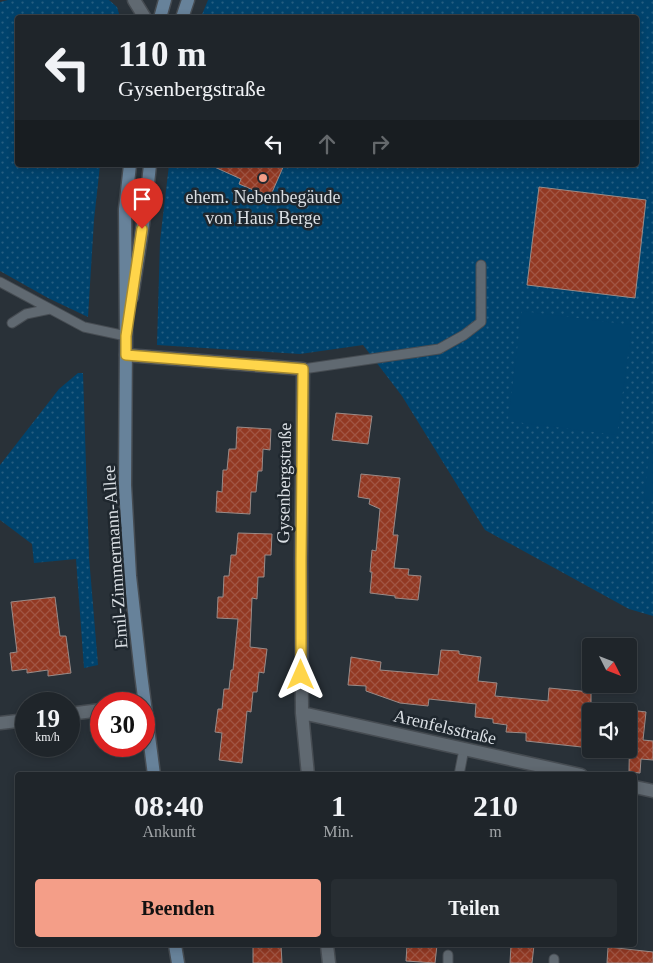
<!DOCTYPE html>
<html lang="de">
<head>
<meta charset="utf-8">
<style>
	:root { --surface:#1f252a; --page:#272d32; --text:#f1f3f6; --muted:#a1a5a8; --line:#3c4247; --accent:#f49e88 }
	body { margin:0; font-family:Georgia,serif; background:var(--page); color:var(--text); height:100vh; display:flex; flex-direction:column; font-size:19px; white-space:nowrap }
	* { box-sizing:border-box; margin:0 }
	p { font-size:16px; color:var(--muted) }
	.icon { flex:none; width:28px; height:28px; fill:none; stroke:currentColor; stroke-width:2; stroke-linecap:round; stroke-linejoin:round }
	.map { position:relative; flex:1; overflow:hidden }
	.side { position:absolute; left:15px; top:772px; width:622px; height:175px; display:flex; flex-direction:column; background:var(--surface); border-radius:5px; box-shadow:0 2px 8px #0003,0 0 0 1px var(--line) }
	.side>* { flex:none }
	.top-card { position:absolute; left:15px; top:15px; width:624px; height:152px; border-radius:5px; box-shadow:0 2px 8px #0003,0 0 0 1px var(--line); background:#1f252a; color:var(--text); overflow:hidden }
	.needle { width:32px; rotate:132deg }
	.tools { position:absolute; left:582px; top:638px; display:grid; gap:10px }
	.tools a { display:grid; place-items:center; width:55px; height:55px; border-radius:5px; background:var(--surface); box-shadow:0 2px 8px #0003,0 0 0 1px var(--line); font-size:25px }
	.speed { position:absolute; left:15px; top:692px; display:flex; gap:10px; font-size:25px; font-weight:700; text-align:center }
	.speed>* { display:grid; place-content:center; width:65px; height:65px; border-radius:50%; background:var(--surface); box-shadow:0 2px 8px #0003,0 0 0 1px var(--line); line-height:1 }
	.speed small { font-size:12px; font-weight:400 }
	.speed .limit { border:8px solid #d22; background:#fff; color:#111 }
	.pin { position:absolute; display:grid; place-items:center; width:42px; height:42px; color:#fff; margin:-51px -21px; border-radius:50% 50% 50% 0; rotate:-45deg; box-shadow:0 0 5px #0007 }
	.pin .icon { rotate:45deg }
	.me { position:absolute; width:55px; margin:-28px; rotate:0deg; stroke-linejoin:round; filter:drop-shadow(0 0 4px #0008) }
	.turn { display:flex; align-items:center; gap:18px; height:105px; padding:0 20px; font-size:22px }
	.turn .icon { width:65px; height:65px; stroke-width:2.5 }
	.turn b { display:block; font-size:35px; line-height:42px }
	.lanes { display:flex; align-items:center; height:48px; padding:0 20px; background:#0003; justify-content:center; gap:25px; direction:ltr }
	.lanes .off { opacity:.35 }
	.eta { display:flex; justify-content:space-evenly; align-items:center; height:85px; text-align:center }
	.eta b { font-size:30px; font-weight:700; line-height:35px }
	.button { display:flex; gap:10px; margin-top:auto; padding:10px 20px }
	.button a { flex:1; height:58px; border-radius:5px; background:var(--accent); color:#111; font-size:20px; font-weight:700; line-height:58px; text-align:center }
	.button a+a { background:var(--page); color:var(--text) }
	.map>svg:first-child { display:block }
	.grass { fill:url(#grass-dots) }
	.garden { fill:#00436d }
	.building { fill:url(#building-cross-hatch); stroke:#998b88 }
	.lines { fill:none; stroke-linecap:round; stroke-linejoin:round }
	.service-casing { stroke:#464c52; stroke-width:11 }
	.minor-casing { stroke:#464c52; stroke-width:15 }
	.tertiary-casing { stroke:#464c52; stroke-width:15 }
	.secondary-casing { stroke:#464c52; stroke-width:15 }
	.service { stroke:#606971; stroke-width:9 }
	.minor { stroke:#606971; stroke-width:12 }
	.tertiary { stroke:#606971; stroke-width:12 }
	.secondary { stroke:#67829a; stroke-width:12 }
	.route-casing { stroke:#a68a30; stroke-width:12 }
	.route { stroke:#ffd54a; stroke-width:9 }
	.poi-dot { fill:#f49e88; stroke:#1f272e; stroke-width:2 }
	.labels { text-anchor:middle; stroke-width:5; stroke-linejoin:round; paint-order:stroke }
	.poi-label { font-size:18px; fill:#dadfe4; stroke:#1f272e }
	.street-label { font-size:18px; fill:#dadfe4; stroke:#1f272e }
</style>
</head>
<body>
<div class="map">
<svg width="653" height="963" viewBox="0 0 653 963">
	<defs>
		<pattern id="grass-dots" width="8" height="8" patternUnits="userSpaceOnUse" patternTransform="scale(1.25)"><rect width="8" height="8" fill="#00436d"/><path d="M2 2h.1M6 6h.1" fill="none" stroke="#255e82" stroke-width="1.8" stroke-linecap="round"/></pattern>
		<pattern id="building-cross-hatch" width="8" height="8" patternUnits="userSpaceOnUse" patternTransform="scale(1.25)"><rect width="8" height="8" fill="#923923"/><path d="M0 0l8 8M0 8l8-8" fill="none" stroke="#a15543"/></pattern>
	</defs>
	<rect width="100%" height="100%" fill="#293138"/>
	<!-- grass -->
	<path class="grass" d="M 8,0 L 109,0 L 117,7 L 120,17 L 18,18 L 18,165 L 100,165 L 94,220 L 88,317 L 48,298 L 0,271 L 0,2 Z
		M 208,0 L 653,0 L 653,616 L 629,609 L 485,530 L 402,396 L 363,345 L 300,354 L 157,345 L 160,241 L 169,165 L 636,165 L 636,18 L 201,17 Z
		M 78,373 L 83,373 L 89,557 L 98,665 L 84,668 L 76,559 L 34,563 L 32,544 L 0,520 L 0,465 L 59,389 Z"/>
	<!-- garden -->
	<path class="garden" d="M 522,311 L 632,325 L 617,435 L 508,421 Z
		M 650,446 L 653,446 L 653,500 L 644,499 Z"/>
	<!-- building -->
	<path class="building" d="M 210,165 L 284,165 L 270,197 L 239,184 L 241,179 Z
		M 539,187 L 646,200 L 635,298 L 527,285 Z
		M 336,413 L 372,416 L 368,444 L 332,440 Z
		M 237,427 L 271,429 L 270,450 L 263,449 L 262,471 L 258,471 L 256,492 L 251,492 L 250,514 L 216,512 L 217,491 L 222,492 L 223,470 L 227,470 L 229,449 L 236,449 Z
		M 361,474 L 400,478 L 393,535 L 398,535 L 394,568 L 409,569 L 408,575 L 421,576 L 418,600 L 395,598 L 395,596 L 370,593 L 372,572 L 370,572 L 372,550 L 376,551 L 380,509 L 369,504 L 370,499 L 358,497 Z
		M 238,533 L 272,534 L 271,555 L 265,555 L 264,577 L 258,577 L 257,599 L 252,598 L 250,647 L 267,649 L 264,673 L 259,672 L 257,692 L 253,692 L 251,712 L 247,711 L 242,763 L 219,760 L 222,733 L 215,732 L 218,709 L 222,709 L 224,689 L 229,689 L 231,670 L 233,670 L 238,619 L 217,618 L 218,597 L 223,597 L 224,576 L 229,576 L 231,555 L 236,555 Z
		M 55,597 L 60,636 L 66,636 L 71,673 L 48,676 L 48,670 L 27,673 L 27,669 L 12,671 L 10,653 L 17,652 L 11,602 Z
		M 441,650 L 459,651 L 459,654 L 481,657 L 478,681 L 497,683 L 495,696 L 548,701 L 549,688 L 591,692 L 591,748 L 526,741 L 526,733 L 506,732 L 507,725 L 493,723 L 493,719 L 475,717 L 476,704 L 429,699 L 428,706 L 400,703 L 366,691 L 366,686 L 348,685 L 351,657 L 381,662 L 380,670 L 438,675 Z
		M 630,710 L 646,712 L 643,740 L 653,741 L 653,760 L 641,759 L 640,773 L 629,772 Z
		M 257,945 L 281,945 L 282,963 L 253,963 L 253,947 L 257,946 Z
		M 407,945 L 437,945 L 435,963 L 406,961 Z
		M 511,945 L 534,945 L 532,963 L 510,963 Z
		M 608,947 L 653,952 L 653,963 L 607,963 Z"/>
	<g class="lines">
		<!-- service casing -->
		<g class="service-casing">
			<path id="service" d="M 0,282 L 84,327 L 126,336
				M 12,323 L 26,314 L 50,309
				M 303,369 L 439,349 L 464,335 L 481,322 L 481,265
				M 459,775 L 464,749
				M 448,963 L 448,955
				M 554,963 L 554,959"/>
		</g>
		<!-- minor casing -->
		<g class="minor-casing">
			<path id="minor" d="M 126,355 L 303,369 L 301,560 L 302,713 L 308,775
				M 302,713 L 581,775
				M 69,714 L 101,710
				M 0,723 L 26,720
				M 635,787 L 653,791
				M 327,945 L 329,963"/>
		</g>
		<!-- tertiary casing -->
		<g class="tertiary-casing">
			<path id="tertiary" d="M 134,0 L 145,18"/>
		</g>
		<!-- secondary casing -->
		<g class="secondary-casing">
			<path id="secondary" d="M 160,18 L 165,0
				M 182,18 L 188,0
				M 130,165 L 125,209 L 126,336 L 125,485 L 130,576 L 141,674 L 154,775
				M 132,297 L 145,211 L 150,165
				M 175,945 L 178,963"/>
		</g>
		<!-- service -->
		<use href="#service" class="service"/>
		<!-- minor -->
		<use href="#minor" class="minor"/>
		<!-- tertiary -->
		<use href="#tertiary" class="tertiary"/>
		<!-- secondary -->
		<use href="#secondary" class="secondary"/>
	</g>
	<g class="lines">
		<!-- route casing -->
		<g class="route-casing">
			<path id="route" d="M 142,229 L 126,336 L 126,355 L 303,369 L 301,560 L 301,675"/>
		</g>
		<!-- route -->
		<use href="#route" class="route"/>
	</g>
	<!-- markers -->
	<circle class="poi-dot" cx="263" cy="178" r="5"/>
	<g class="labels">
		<!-- poi labels -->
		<g class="poi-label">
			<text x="263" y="203">ehem. Nebenbegäude<tspan x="263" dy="21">von Haus Berge</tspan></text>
		</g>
		<!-- street labels -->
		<g class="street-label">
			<text transform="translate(284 483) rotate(-89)" y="6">Gysenbergstraße</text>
			<text transform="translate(115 557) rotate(-94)" y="6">Emil-Zimmermann-Allee</text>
			<text transform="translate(445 727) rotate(13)" y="6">Arenfelsstraße</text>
		</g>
	</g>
</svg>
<div class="tools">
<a><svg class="needle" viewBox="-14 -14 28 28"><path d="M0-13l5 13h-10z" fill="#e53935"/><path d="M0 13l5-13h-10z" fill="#a1a5a8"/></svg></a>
<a><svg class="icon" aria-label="sound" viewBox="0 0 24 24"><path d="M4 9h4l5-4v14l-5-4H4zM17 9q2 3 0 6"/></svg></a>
</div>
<div class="speed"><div>19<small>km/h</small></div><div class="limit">30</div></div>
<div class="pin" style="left:142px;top:229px;background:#d93025"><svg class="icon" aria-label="arrive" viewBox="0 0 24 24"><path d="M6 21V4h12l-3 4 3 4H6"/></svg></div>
<svg class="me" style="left:301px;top:675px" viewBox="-20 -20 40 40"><path d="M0-17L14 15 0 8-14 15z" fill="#ffd54a" stroke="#fff" stroke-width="4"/></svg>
<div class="top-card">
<div class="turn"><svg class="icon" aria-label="left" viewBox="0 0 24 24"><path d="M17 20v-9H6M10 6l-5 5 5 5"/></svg><div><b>110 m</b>Gysenbergstraße</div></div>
<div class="lanes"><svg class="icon" aria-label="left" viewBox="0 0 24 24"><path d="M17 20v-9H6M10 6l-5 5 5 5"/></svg><svg class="icon off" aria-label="ahead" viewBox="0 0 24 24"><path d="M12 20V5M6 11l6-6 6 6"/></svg><svg class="icon off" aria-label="right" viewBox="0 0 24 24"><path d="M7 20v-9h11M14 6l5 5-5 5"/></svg></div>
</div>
<section class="side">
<div class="eta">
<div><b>08:40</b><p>Ankunft</p></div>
<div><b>1</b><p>Min.</p></div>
<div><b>210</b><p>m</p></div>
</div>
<div class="button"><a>Beenden</a><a>Teilen</a></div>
</section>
</div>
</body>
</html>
